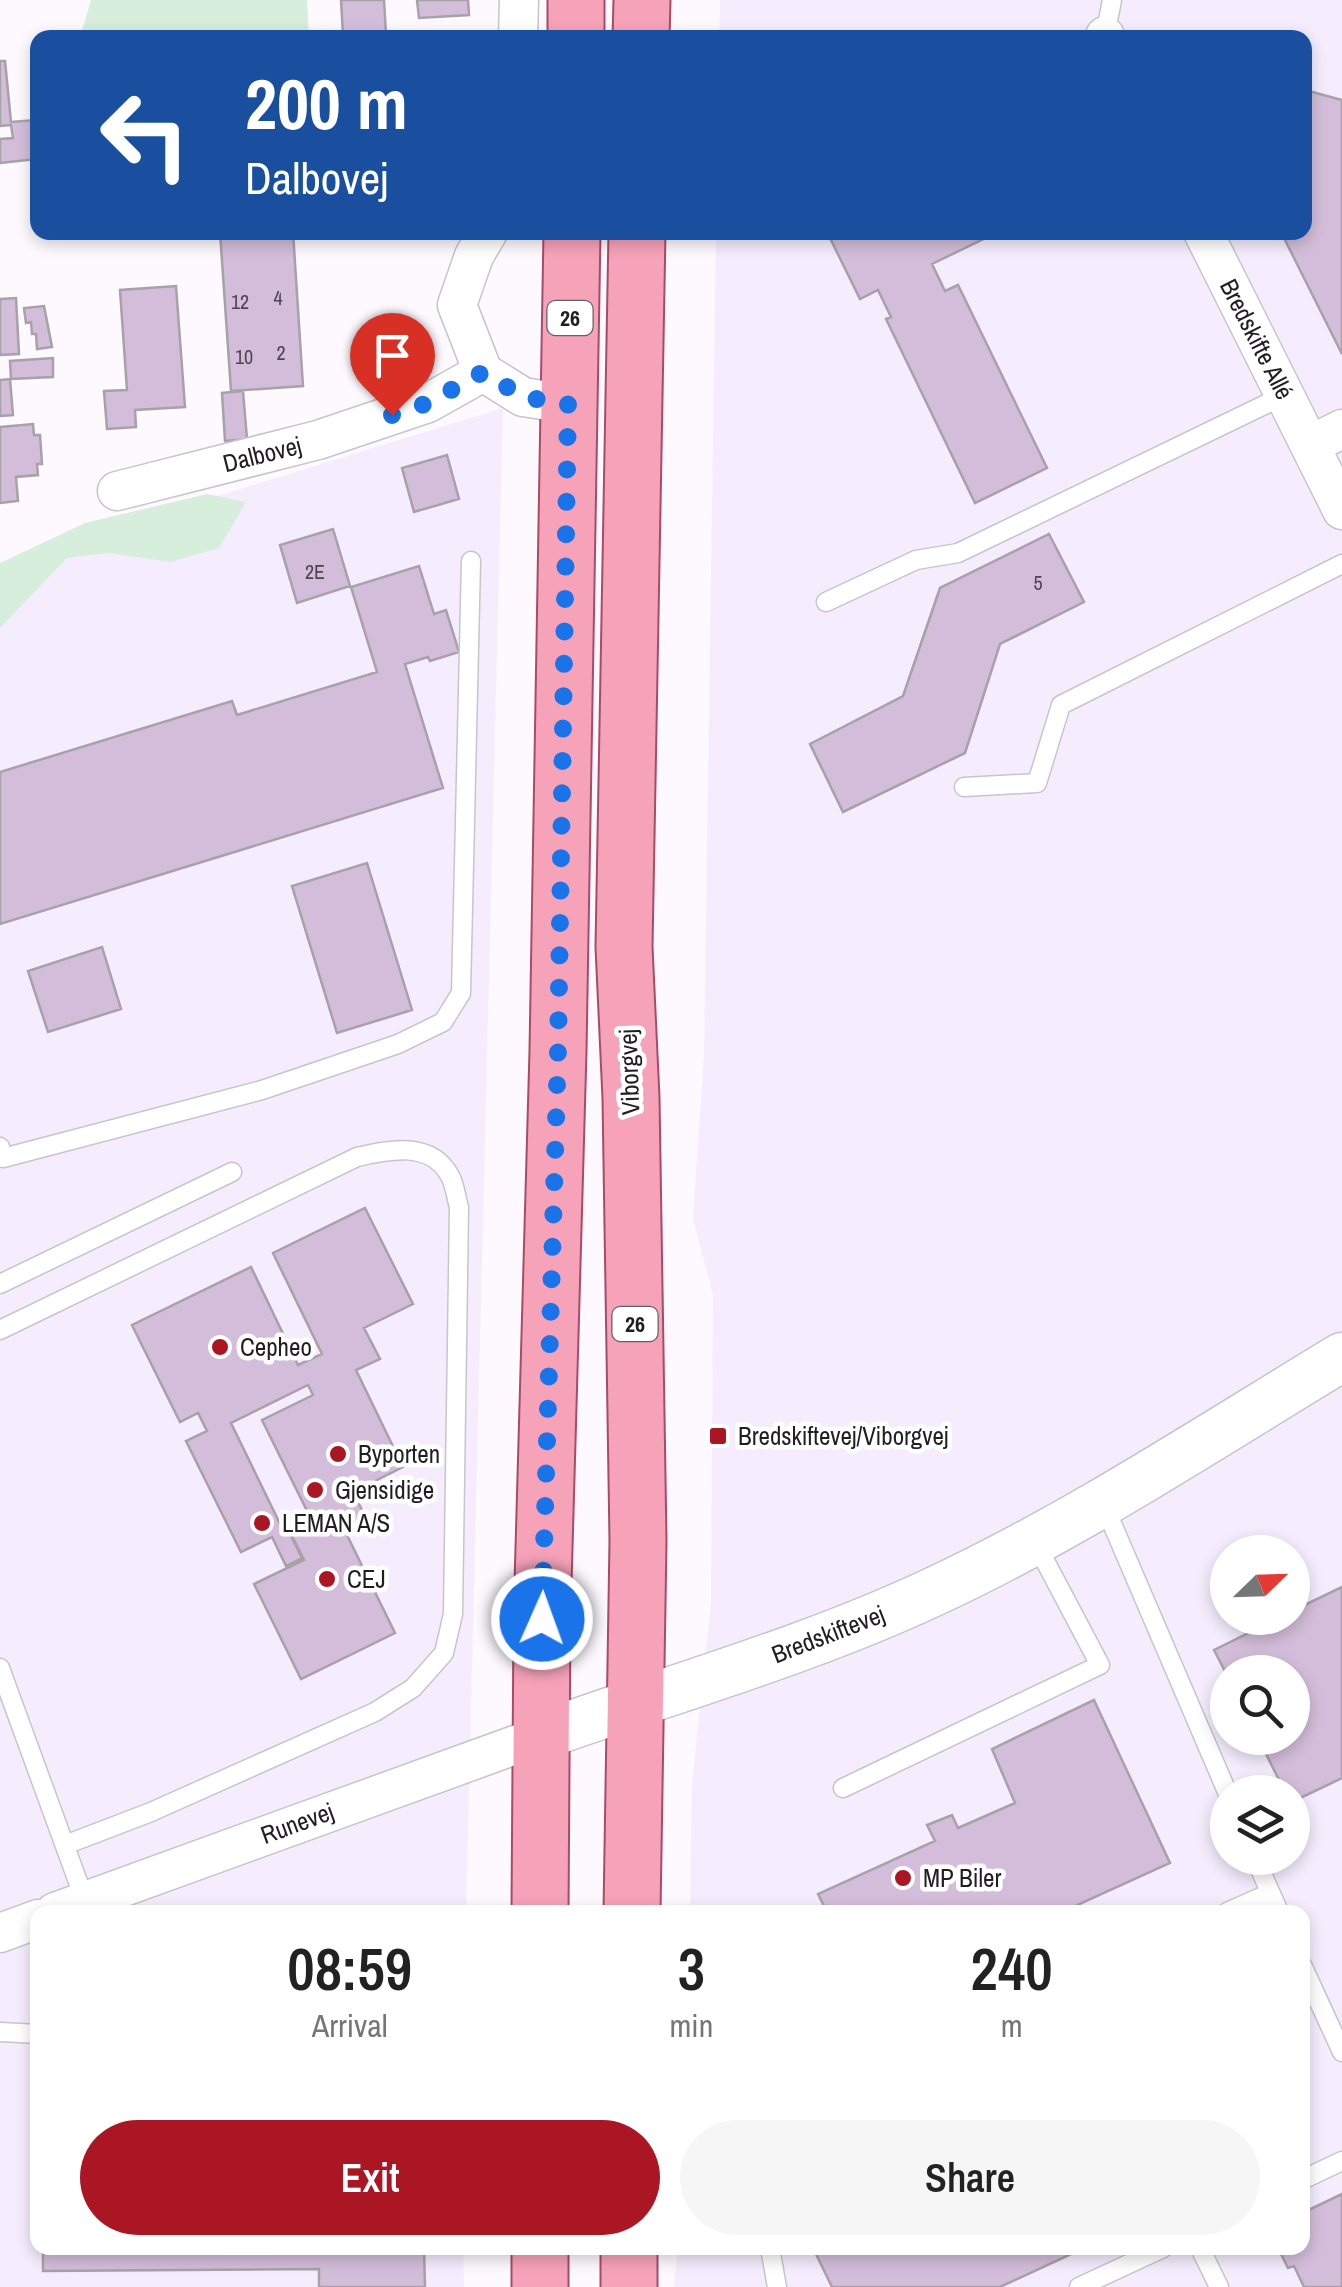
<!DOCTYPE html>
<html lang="en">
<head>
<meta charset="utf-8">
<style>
	:root { --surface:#fff; --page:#f6f6f6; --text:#222; --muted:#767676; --accent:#ab1624 }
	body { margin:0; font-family:"Archivo Narrow",sans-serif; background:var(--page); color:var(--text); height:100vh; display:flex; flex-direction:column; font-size:38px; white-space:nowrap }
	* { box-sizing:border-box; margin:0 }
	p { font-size:32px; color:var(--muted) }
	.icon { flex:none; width:55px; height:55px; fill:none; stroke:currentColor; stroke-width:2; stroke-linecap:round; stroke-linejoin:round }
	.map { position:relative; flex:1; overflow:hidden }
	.side { position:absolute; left:30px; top:1905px; width:1280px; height:350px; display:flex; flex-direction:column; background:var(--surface); border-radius:20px; box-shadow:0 5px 15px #0003 }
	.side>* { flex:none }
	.top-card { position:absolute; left:30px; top:30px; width:1282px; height:210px; border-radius:20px; box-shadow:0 5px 15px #0003; background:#1a4fa0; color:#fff; overflow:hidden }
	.needle { width:65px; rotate:67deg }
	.buttons { position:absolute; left:1210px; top:1535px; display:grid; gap:20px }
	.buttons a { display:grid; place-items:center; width:100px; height:100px; border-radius:50%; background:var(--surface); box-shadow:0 5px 15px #0003; font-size:50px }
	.pin { position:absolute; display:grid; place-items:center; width:85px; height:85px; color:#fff; margin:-102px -42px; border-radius:50% 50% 50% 0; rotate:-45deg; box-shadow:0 0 10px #0007 }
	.pin .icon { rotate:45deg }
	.me { position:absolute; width:110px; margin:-55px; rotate:2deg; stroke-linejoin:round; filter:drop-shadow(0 0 8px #0008) }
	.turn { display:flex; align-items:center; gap:35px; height:210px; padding:0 50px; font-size:45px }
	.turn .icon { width:130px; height:130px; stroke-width:2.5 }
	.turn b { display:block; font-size:70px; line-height:85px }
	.eta { display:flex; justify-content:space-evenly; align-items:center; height:170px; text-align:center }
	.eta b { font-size:60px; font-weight:600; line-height:70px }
	.button { display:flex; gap:20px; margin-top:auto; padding:20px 50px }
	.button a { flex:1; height:115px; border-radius:60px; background:var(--accent); color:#fff; font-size:40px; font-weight:600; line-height:115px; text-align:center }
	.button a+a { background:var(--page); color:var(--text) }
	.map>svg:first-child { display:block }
	.commercial { fill:#f5edfe; fill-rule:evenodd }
	.green { fill:#d7eedd }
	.building { fill:#d4bdda; stroke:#a6a2a7; stroke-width:2.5 }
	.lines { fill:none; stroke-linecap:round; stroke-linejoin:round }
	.service-casing { stroke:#c8c5ca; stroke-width:21 }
	.minor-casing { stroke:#c8c5ca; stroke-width:41 }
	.tertiary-casing { stroke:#c8c5ca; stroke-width:51 }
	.primary-casing { stroke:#a74c66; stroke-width:59 }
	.service { stroke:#fff; stroke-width:18 }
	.minor { stroke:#fff; stroke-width:38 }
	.tertiary { stroke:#fff; stroke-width:48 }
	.primary { stroke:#f6a2b9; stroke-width:55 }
	.route { stroke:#1a73e8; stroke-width:18; stroke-dasharray:0 32.4 }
	.poi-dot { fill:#ab1624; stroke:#fff; stroke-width:4 }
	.labels { text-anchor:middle; stroke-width:9; stroke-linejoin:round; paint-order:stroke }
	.number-label { font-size:20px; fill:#4d464e }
	.shield { fill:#fff; stroke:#636263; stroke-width:2.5 }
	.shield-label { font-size:22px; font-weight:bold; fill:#201e20 }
	.street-label { font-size:25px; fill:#201e20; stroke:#fff }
	.poi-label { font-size:25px; fill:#201e20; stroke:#fff; text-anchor:start }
</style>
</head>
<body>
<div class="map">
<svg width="1342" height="2287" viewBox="0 0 1342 2287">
	<rect width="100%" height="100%" fill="#fdf9ff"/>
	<!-- commercial -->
	<path class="commercial" d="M 720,0 L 1342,0 L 1342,2287 L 674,2287 L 678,2248 L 1302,2248 L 1302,1912 L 690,1912 L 692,1784 L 711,1603 L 713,1295 L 693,1218 L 704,1054 L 716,233 L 1305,232 L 1305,38 L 719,37 ZM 1228,1552 L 1292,1552 L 1292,1618 L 1228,1618 ZM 1228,1672 L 1292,1672 L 1292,1738 L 1228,1738 ZM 1228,1792 L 1292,1792 L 1292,1858 L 1228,1858 Z
		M 503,408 L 466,1912 L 38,1912 L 38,2248 L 463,2248 L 464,2287 L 0,2287 L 0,580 L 104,531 Z"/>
	<!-- green -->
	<path class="green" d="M 91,0 L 307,0 L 309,37 L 80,37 Z
		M 207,494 L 246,502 L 219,548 L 171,562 L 108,553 L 67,558 L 0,628 L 0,563 L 85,523 Z"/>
	<!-- building -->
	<path class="building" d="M 341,0 L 384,0 L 386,34 L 374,34 L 375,38 L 317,38 L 343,36 Z
		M 417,0 L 468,0 L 469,15 L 419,18 Z
		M 0,61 L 5,61 L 11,122 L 35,120 L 38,159 L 0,163 L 0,139 L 13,138 L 11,125 L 0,126 Z
		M 1305,90 L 1342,100 L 1342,354 L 1281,232 L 1305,232 Z
		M 220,232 L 293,232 L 303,386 L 231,391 Z
		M 827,232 L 998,232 L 932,264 L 945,291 L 958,285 L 1047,468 L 975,503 L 886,319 L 891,317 L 878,290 L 860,299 Z
		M 176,286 L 185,407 L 135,410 L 136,427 L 107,429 L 104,391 L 127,390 L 120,290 Z
		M 16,298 L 19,354 L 0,355 L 0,299 Z
		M 44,306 L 52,347 L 37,349 L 36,334 L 32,334 L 31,322 L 26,323 L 24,308 Z
		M 53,358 L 53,377 L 11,379 L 10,361 Z
		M 10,379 L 13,415 L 0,416 L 0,380 Z
		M 243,391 L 247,439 L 225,441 L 222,393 Z
		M 33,424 L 34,435 L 40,435 L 42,464 L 37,464 L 38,475 L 16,477 L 18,501 L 0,503 L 0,427 Z
		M 447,455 L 459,499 L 414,512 L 402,468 Z
		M 333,529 L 350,586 L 297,603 L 280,545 Z
		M 1049,534 L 1084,602 L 1000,644 L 965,753 L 843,812 L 810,744 L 903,696 L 940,588 Z
		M 419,566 L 434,614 L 446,610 L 459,652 L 430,661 L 428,657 L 405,664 L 443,788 L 0,924 L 0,772 L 232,701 L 237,715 L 377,672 L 351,587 Z
		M 367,863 L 412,1010 L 337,1033 L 292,886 Z
		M 102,947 L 121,1009 L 48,1032 L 28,971 Z
		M 365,1208 L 413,1304 L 364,1328 L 380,1359 L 356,1370 L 403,1467 L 353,1492 L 369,1524 L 347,1535 L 395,1633 L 301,1679 L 254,1584 L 304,1560 L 288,1528 L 310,1517 L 262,1420 L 313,1395 L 308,1385 L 231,1423 L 284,1532 L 288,1530 L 302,1558 L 286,1566 L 272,1537 L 241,1552 L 186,1441 L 207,1431 L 198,1413 L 180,1422 L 132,1325 L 251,1267 L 298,1365 L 322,1354 L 273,1253 Z
		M 1342,1587 L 1342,1778 L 1292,1802 L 1292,1792 L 1285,1792 L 1258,1738 L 1292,1738 L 1292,1672 L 1228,1672 L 1228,1677 L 1214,1650 L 1279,1618 L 1292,1618 L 1292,1611 Z
		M 1094,1700 L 1170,1863 L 1062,1912 L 827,1912 L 818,1894 L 935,1841 L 927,1825 L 952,1815 L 958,1828 L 1015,1803 L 992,1749 Z
		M 1342,2194 L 1342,2287 L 1304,2287 L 1294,2266 L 1288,2268 L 1278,2248 L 1302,2248 L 1302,2213 Z
		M 43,2248 L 424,2248 L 425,2287 L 319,2287 L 319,2269 L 43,2271 Z
		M 819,2248 L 1084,2248 L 1000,2287 L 832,2287 L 814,2250 Z"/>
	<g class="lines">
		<!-- service casing -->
		<g class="service-casing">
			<path id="service" d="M 1105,36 L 1112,0
				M 826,602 L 916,560 L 958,553 L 1285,395
				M 964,787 L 1037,783 L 1061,705 L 1342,564
				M 0,1147 L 3,1158 L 262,1090 L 398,1044 L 443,1022 L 461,993 L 471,561
				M 0,1284 L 232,1172
				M 0,1330 L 357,1157 C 388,1150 431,1140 450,1176 C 455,1185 456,1197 459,1207 L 453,1614 L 444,1653 L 413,1688 L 375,1712 L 151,1812 L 65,1845
				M 1104,1505 L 1228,1794
				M 0,1668 L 85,1901
				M 843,1788 L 1100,1665 L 1036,1544
				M 1255,1858 L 1279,1912
				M 1227,1912 L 1270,1893
				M 1302,1965 L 1342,2052
				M 0,2032 L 38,2034
				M 1302,2180 L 1342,2161
				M 770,2248 L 777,2287
				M 1200,2248 L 1219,2287
				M 1079,2287 L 1163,2248"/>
		</g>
		<!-- minor casing -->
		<g class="minor-casing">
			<path id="minor" d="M 1105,36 L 1105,38
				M 518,38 L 519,0
				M 1203,232 L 1342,510
				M 483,372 L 457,305 L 474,256 L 488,232
				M 483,372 L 523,397 L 568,404
				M 1310,445 L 1342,429
				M 117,491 L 318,440 L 428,403 L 483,372
				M 55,1912 L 540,1736
				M 0,1933 L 38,1919"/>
		</g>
		<!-- tertiary casing -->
		<g class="tertiary-casing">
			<path id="tertiary" d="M 540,1736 C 671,1689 807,1651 933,1592 C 1075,1526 1208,1438 1342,1357"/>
		</g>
		<!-- primary casing -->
		<g class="primary-casing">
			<path id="primary" d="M 576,38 L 576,0
				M 641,38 L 642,0
				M 540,1912 L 542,1619 L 558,1051 L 572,232
				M 632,1912 L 638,1541 L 631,1098 L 624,947 L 637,232
				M 540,2248 L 540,2287
				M 629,2287 L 629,2248"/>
		</g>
		<!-- service -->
		<use href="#service" class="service"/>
		<!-- minor -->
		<use href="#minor" class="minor"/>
		<!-- tertiary -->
		<use href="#tertiary" class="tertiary"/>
		<!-- primary -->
		<use href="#primary" class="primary"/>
	</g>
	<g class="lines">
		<!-- route -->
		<path class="route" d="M 392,415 L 428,403 L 483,372 L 523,397 L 568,404 L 558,1050 L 542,1619"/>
	</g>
	<!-- markers -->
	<g class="poi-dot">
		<circle cx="220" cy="1347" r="10"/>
		<rect x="708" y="1426" width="20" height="20" rx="5"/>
		<circle cx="338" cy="1454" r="10"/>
		<circle cx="315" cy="1490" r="10"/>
		<circle cx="262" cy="1523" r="10"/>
		<circle cx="327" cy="1579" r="10"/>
		<circle cx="903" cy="1878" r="10"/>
	</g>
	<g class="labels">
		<!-- number labels -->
		<g class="number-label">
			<text x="278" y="305">4</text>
			<text x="240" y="309">12</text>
			<text x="281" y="360">2</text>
			<text x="244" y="364">10</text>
			<text x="315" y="579">2E</text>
			<text x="1038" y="590">5</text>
		</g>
		<!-- shield labels -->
		<g class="shield">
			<rect x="547.5" y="301" width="45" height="34" rx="8"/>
			<rect x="612.5" y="1307" width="45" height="34" rx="8"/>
		</g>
		<g class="shield-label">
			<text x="570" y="326">26</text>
			<text x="635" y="1332">26</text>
		</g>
		<!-- street labels -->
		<g class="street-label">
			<text transform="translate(1257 339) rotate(63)" y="9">Bredskifte Allé</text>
			<text transform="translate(262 454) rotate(-14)" y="9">Dalbovej</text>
			<text transform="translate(629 1072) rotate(-92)" y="9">Viborgvej</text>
			<text transform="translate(828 1634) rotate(-21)" y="9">Bredskiftevej</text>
			<text transform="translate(297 1823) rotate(-20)" y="9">Runevej</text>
		</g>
		<!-- poi labels -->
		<g class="poi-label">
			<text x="240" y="1356">Cepheo</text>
			<text x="738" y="1445">Bredskiftevej/Viborgvej</text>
			<text x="358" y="1463">Byporten</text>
			<text x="335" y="1499">Gjensidige</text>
			<text x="282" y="1532">LEMAN A/S</text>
			<text x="347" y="1588">CEJ</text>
			<text x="923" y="1887">MP Biler</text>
		</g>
	</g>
</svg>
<div class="buttons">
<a><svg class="needle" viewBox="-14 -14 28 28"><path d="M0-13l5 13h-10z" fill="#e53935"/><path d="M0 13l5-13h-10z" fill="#767676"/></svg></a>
<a><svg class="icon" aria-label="search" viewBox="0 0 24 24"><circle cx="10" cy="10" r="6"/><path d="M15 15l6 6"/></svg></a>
<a><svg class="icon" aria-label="layers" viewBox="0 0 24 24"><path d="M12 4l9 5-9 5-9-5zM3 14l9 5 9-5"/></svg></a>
</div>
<div class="pin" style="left:392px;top:415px;background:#d93025"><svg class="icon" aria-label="arrive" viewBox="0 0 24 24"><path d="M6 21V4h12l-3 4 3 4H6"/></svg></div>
<svg class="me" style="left:542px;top:1619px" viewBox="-20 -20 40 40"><circle r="17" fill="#1a73e8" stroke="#fff" stroke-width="3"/><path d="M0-11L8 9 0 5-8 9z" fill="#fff"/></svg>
<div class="top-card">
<div class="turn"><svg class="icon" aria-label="left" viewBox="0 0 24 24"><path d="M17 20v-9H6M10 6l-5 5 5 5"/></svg><div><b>200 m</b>Dalbovej</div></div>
</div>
<section class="side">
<div class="eta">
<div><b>08:59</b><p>Arrival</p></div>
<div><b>3</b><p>min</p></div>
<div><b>240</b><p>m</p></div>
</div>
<div class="button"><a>Exit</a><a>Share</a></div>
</section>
</div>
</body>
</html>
